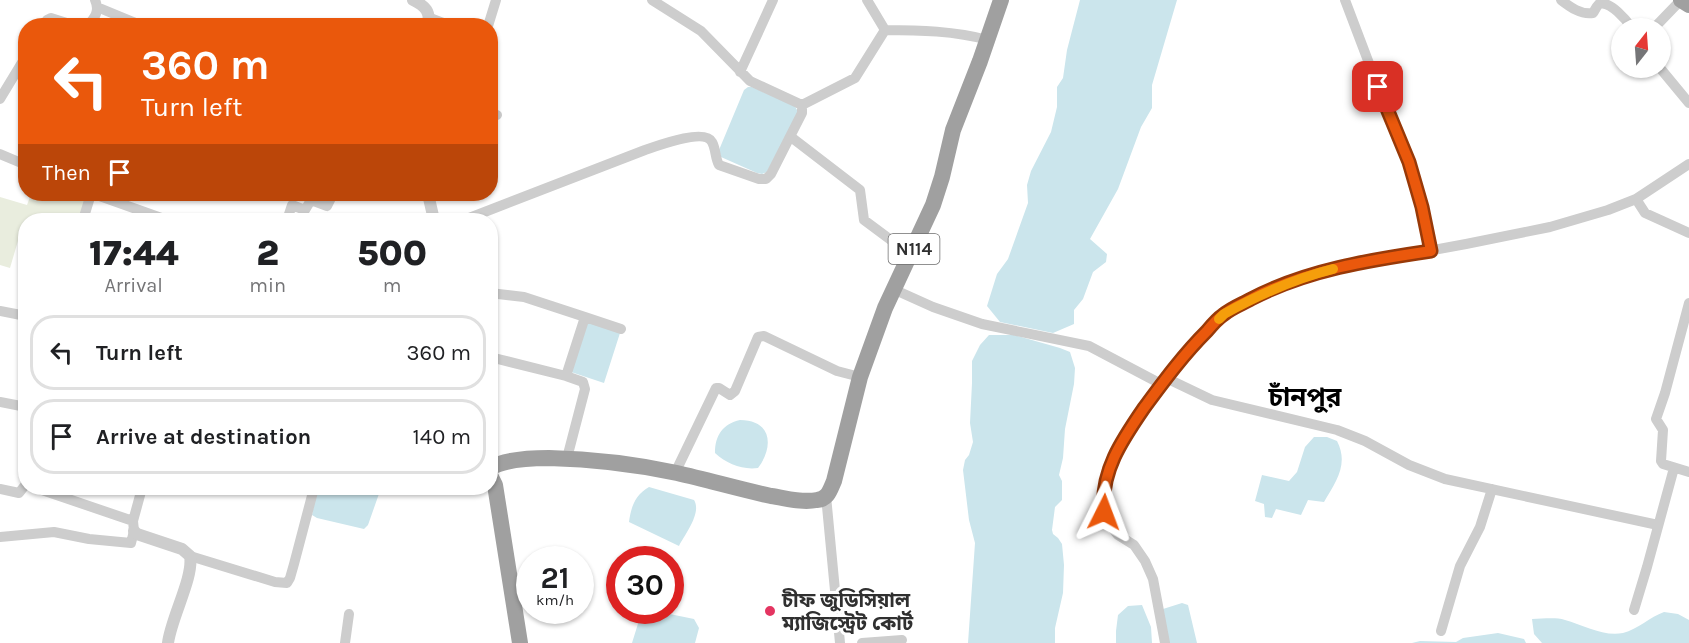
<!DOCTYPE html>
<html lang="en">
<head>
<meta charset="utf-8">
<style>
	:root { --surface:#fff; --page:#f2f2f2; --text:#202124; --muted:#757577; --line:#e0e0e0 }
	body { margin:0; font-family:Karla,"Noto Sans Bengali",sans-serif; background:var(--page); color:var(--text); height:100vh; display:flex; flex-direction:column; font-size:22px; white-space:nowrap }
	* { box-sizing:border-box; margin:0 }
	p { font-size:20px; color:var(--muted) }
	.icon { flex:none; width:33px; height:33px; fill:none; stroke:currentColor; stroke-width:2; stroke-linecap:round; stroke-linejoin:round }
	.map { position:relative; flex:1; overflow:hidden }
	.drawer { position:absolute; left:18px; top:213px; width:480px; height:282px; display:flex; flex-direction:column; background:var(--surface); border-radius:24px; box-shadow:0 2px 4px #0004 }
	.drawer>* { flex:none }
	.top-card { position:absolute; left:18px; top:18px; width:480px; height:183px; border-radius:24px; box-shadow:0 2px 4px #0004; background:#ea580c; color:#fff; overflow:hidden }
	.needle { width:39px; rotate:17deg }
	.buttons { position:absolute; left:1611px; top:18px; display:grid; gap:12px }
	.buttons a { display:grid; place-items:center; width:60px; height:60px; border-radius:50%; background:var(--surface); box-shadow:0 2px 4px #0004; font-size:30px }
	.speed { position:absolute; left:516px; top:546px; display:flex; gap:12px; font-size:30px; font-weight:700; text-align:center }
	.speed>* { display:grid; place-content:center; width:78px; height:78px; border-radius:50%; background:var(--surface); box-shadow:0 2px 4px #0004; line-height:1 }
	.speed small { font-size:15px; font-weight:400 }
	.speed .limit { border:9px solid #d22; background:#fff; color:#111 }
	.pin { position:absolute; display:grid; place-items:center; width:51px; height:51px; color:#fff; margin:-26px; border-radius:12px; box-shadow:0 3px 9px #0006 }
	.me { position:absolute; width:66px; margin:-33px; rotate:3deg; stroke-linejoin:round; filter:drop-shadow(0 0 4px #0008) }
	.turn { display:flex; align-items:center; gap:21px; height:126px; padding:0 24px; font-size:27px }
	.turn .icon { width:78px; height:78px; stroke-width:2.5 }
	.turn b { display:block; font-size:42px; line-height:51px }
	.then { display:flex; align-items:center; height:57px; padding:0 24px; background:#0003; gap:12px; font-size:22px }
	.eta { display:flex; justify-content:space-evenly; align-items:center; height:102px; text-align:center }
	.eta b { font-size:36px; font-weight:800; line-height:42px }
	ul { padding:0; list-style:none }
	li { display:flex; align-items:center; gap:18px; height:75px; margin:0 12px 9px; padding:0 12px; border:3px solid var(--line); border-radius:24px }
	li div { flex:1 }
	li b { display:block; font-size:22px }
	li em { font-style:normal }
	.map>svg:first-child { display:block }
	.green { fill:#e9edde }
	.water { fill:#cbe5ec }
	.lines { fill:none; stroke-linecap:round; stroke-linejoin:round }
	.minor { stroke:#cdcdcd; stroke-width:10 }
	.tertiary { stroke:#cdcdcd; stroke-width:12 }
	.trunk { stroke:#a0a0a0; stroke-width:16 }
	.route-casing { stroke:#983908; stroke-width:15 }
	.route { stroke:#ea580c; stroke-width:10 }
	.slow { stroke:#f59e0b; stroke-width:10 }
	.poi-dot { fill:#e43561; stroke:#fff; stroke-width:2 }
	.labels { text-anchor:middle; stroke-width:6; stroke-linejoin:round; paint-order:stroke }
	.shield { fill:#fff; stroke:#6e6e6e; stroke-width:1.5 }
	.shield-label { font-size:18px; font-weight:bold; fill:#303030 }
	.poi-label { font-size:20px; font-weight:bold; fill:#303030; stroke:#fff; text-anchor:start }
	.district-label { font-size:26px; font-weight:bold; fill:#000; stroke:#fff }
</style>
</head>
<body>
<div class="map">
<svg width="1689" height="643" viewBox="0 0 1689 643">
	<rect width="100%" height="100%" fill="#fff"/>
	<!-- green -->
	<path class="green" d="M 31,194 L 74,194 L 86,197 L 79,220 L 26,220 L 25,235 L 20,234 L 10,268 L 0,265 L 0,197 L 27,205 Z"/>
	<!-- water -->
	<path class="water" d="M 1080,0 L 1177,0 L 1152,85 L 1152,108 L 1141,127 L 1118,189 L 1090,239 L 1107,254 L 1106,262 L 1093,272 L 1083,299 L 1074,310 L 1074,324 L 1053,333 L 1000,322 L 987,306 L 997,274 L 1008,259 L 1028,203 L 1027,185 L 1031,171 L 1051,132 L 1057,107 L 1057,87 L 1063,78 L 1067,50 Z
		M 748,87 L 752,87 L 795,106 L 798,112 L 767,172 L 762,174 L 757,173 L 721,157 L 719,150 L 744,90 Z
		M 587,322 L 620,333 L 604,383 L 571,372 Z
		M 989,335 L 1014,335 L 1060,348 L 1070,352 L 1075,368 L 1074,384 L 1065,429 L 1063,458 L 1059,475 L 1062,481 L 1062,500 L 1055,507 L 1052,530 L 1053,534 L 1058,538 L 1062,544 L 1064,565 L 1063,593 L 1055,628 L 1055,643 L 968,643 L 975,543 L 969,520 L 963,470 L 965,460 L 969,455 L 973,442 L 970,423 L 972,383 L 972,361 L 980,345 Z
		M 740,420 C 772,420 774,447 758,468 C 742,470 727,464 715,453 C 715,435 723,424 740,420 Z
		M 1314,437 L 1327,437 L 1337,441 C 1349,464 1336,482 1324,502 L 1308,500 L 1301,515 L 1276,509 L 1272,518 L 1265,517 L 1264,504 L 1255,501 L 1262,475 L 1289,481 L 1297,472 L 1305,447 Z
		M 649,487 L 694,500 C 702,513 685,534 679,546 L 629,522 C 631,507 635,495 649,487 Z
		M 317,488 L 381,488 L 368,525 L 364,529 L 317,518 L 312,515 Z
		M 1182,603 L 1188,605 L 1197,643 L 1168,643 L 1163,609 Z
		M 1142,605 L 1151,627 L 1152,643 L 1116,643 L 1116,631 L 1118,615 L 1128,606 Z
		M 647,610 L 655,611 L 694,619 L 699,628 L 695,643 L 632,643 L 641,614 Z
		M 1664,612 L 1678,614 L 1689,620 L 1689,643 L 1542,643 L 1534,634 L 1532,619 C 1543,619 1555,617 1565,620 C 1583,625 1604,637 1623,633 C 1638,629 1650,617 1664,612 Z
		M 1498,633 L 1524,639 L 1526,643 L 1412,643 L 1420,641 L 1456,642 L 1463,638 Z"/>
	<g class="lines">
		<!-- minor -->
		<path class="minor" d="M 652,0 L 701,31 L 750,81 L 802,105
			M 867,0 L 885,30 C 919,30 955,31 988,40
			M 1345,0 L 1378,87 L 1409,162 L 1422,207 L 1431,251
			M 1561,0 C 1570,7 1581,15 1593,13 C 1595,10 1596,7 1599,4 C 1610,0 1627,21 1632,28
			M 97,7 L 143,26
			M 430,18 L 451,26
			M 43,26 L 47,20 L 51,18 L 76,26
			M 87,26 C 95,18 100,11 95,0
			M 488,26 L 496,0
			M 1654,28 L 1681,0
			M 1660,68 L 1689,103
			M 740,72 L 773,0
			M 0,99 L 26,56
			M 802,105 L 855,78 L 885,30
			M 490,113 L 497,115
			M 791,137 L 860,190 L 864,220 L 911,255
			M 0,154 L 26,165
			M 94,194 L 167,220
			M 1636,199 L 1645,213 L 1689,233
			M 83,220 L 91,194
			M 287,220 L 292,205 L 305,210 L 311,200 L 327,206 L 333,194
			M 464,220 L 645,150 C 657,146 705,128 712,142 C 716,149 715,158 719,165 L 759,179 L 766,179 L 771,174 L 802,113 L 802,105
			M 893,289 L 933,307 L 982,324 L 1089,346 L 1161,384
			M 490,293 L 524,297 L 585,317
			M 1689,303 L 1665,393 L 1656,419 L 1663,430 L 1661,461 L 1663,464 L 1689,472
			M 0,311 L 26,316
			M 490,357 L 566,376
			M 1166,378 L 1212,400 L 1337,430 L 1365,441 L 1409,465 L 1445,479 L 1658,525
			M 0,402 L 26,407
			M 567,458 L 585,389 L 583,382 L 566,376 L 585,317 L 621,329
			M 675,473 L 716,388 L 719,388 L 730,395 L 735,391 L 758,337 L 764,336 L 837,371 L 860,377
			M 36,488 L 133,521
			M 0,489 L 19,493 L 26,484
			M 826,496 L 840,643
			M 0,537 L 54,532 L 89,539 L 131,543 L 134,531 L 133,521 L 142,488
			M 190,556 L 275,582 L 287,583 L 290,578 L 294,564 L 314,488
			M 1634,610 L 1647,567 L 1674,468
			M 1441,631 L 1460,566 L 1480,527 L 1492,489
			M 345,643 L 349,614
			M 862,643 L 902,640
			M 1165,643 L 1153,579 L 1145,561 L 1134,545 L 1118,535 L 1105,519 L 1104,496 L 1106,478 L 1114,454 L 1127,433 L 1161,384 L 1184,355 L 1224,314 L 1267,291 L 1304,276 L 1363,263 L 1466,244 L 1550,227 L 1608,210 L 1636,199 L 1689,164"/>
		<!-- tertiary -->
		<path class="tertiary" d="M 413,0 C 425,6 431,11 428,26
			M 428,194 L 434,220
			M 134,531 L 137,534 L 182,549 L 190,556 C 194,577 171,618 168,643"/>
		<!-- trunk -->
		<path class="trunk" d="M 1681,0 L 1689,5
			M 490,468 C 505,459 532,458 549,458 C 592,459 635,464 677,473 C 708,480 739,489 771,496 C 786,498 801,503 817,500 C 828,499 830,490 834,481 L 860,377 L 885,308 L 933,205 L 942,177 L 953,130 L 980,61 L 1001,0
			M 490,475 L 495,485 L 520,643"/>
	</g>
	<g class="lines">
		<!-- route casing -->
		<g class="route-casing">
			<path id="route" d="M 1104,512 C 1100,472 1122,440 1144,408 C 1164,381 1183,355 1207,331 C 1212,325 1217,319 1223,315 C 1231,308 1242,304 1251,299 C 1306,270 1370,260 1431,251 L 1422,207 L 1409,162 L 1378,87"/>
		</g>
		<!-- route -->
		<use href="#route" class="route"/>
		<!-- slow -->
		<path class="slow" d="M 1219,319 L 1224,314 C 1260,294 1293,279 1333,269"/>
	</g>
	<!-- markers -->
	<circle class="poi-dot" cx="770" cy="611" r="6"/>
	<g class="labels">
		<!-- shield labels -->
		<rect class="shield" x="888.5" y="234" width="51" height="30" rx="4.5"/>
		<g class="shield-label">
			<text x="914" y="255">N114</text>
		</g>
		<!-- poi labels -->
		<g class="poi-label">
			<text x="782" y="607">চীফ জুডিসিয়াল<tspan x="782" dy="23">ম্যাজিস্ট্রেট কোর্ট</tspan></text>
		</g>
		<!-- district labels -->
		<g class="district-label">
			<text x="1305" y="406">চাঁনপুর</text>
		</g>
	</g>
</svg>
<div class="buttons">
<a><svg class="needle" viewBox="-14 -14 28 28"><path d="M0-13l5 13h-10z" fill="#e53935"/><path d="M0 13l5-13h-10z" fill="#757577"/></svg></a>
</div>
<div class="speed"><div>21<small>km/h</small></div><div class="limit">30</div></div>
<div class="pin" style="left:1378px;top:87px;background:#d93025"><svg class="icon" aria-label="arrive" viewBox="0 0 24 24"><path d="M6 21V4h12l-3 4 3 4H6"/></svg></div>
<svg class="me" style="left:1104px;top:512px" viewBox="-20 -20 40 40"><path d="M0-17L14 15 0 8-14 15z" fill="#ea580c" stroke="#fff" stroke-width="4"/></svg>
<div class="top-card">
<div class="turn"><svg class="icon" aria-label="left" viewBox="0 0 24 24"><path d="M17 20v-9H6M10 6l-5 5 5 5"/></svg><div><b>360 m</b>Turn left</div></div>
<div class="then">Then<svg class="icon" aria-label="arrive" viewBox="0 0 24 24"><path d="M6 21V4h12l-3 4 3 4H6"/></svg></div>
</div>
<section class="drawer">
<div class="eta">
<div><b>17:44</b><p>Arrival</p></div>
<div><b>2</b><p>min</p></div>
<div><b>500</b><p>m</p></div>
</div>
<ul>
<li><svg class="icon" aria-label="left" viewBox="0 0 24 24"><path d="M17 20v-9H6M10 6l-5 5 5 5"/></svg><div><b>Turn left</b></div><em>360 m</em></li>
<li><svg class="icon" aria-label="arrive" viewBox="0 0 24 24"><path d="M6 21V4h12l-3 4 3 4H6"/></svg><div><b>Arrive at destination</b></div><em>140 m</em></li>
</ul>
</section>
</div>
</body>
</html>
